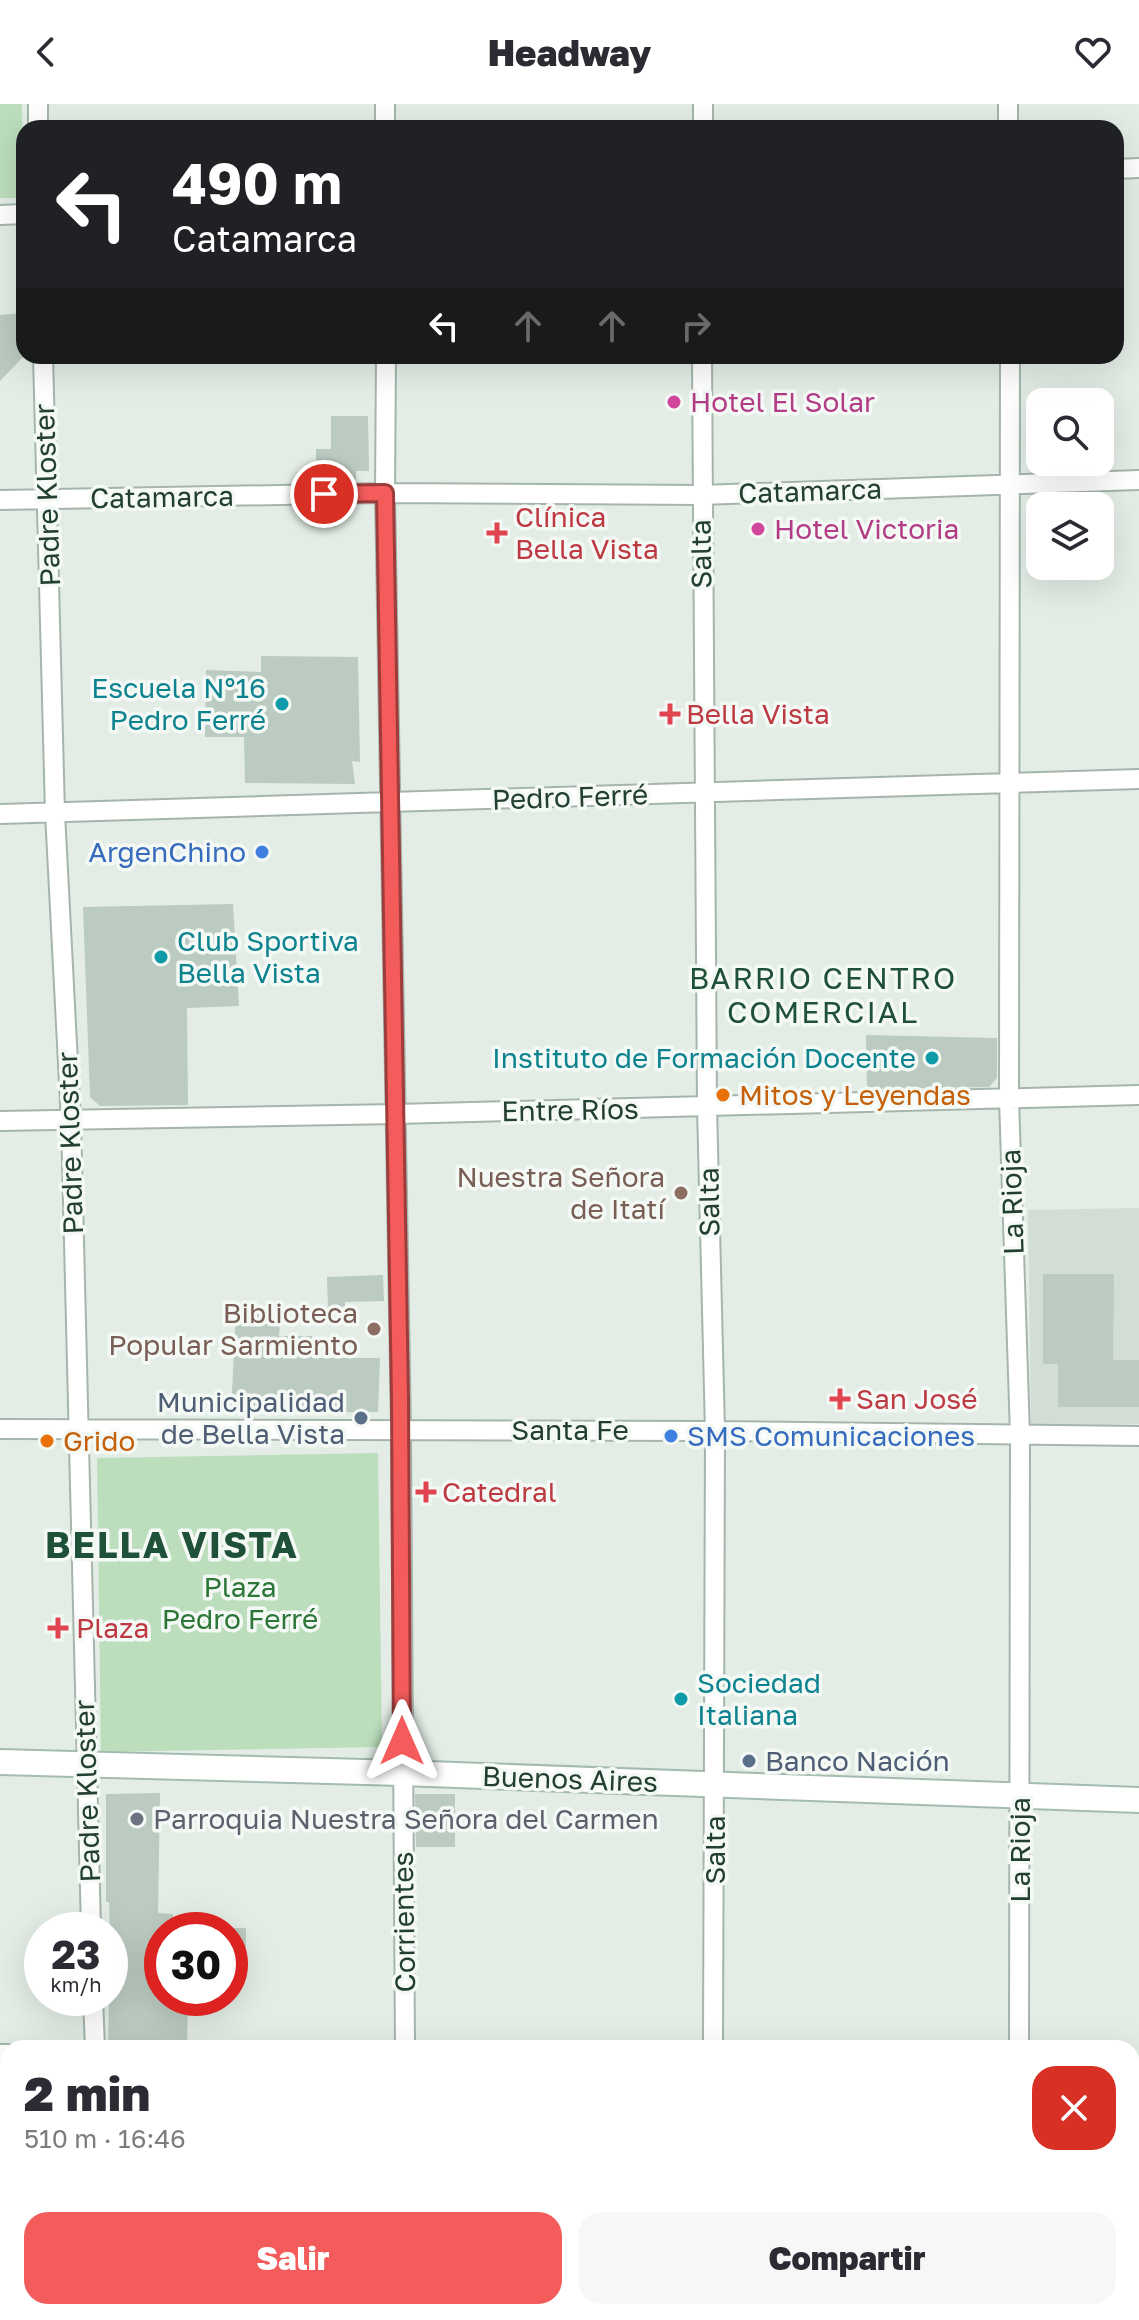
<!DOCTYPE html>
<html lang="es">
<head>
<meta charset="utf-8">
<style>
	:root { --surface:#fff; --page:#f7f7f7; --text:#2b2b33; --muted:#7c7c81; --accent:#f35c5b }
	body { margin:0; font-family:"Golos Text",sans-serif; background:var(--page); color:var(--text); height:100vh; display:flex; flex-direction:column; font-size:30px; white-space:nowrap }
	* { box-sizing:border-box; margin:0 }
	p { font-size:26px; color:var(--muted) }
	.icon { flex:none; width:44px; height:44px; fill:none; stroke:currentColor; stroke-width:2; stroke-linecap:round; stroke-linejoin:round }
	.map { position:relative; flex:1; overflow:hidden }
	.drawer { position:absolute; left:0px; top:1936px; width:1140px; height:280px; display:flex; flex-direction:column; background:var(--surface); border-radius:24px 24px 0 0; box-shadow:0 8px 32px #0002 }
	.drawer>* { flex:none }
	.guide { position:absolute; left:16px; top:16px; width:1108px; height:244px; border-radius:24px; box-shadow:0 8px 32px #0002; background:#202124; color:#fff; overflow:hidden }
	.tools { position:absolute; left:1026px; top:284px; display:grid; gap:16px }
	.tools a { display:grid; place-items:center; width:88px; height:88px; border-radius:16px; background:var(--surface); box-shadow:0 8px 32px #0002; font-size:40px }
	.speed { position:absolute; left:24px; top:1808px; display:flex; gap:16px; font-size:40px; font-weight:700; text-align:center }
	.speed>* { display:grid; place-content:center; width:104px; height:104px; border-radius:50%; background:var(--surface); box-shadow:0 8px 32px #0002; line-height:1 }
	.speed small { font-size:20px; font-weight:400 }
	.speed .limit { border:12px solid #d22; background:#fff; color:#111 }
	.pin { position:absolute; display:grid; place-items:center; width:68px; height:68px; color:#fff; margin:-34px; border:4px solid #fff; border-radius:50%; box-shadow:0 2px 8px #0007 }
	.me { position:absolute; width:88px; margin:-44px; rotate:0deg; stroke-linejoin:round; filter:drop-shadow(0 0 6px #0008) }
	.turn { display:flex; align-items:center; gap:28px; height:168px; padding:0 24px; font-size:36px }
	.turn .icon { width:104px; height:104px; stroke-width:2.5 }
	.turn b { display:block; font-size:56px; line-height:68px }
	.lanes { display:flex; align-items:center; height:76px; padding:0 24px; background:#0003; justify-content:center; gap:40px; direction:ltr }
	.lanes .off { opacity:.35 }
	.round { display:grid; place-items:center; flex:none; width:84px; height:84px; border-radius:24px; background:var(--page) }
	.summary { display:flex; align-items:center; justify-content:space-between; height:136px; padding:0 24px }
	h1 { font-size:48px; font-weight:800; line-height:60px }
	.cta { display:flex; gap:16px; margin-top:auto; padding:16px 24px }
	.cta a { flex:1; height:92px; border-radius:24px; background:var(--accent); color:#fff; font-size:32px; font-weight:800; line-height:92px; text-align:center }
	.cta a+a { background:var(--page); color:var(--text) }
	header { display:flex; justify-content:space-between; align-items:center; height:104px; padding:0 24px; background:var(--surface); font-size:36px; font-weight:800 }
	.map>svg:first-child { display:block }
	.built { fill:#d1ddd5 }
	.green { fill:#bcdebd }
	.building { fill:#bbcbc1 }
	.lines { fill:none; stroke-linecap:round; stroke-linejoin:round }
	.street-casing { stroke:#a5b5ac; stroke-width:22 }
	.secondary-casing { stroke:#a4bcae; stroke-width:28 }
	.street { stroke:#fff; stroke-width:18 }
	.secondary { stroke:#fff; stroke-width:24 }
	.route-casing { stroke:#9e3c3b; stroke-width:20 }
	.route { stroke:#f35c5b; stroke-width:14 }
	.hotel-dot { fill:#d1479c; stroke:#f4f9f5; stroke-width:3 }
	.health-dot { fill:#e0444e; stroke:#f4f9f5; stroke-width:3 }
	.culture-dot { fill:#0f9aa8; stroke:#f4f9f5; stroke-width:3 }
	.shop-dot { fill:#3f7fe0; stroke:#f4f9f5; stroke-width:3 }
	.food-dot { fill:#e8710a; stroke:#f4f9f5; stroke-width:3 }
	.education-dot { fill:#8d6e63; stroke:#f4f9f5; stroke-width:3 }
	.service-dot { fill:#5c6f8a; stroke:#f4f9f5; stroke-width:3 }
	.worship-dot { fill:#6b7280; stroke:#f4f9f5; stroke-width:3 }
	.labels { text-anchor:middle; stroke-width:7; stroke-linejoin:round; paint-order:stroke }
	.hotel-label { font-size:28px; fill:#b23c85; stroke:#f4f9f5; text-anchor:start }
	.street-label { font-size:28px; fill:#223f30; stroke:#f4f9f5 }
	.health-label { font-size:28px; fill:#be3a42; stroke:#f4f9f5; text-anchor:start }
	.culture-label { font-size:28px; fill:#0d838f; stroke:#f4f9f5; text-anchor:end }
	.shop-label { font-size:28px; fill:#366cbe; stroke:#f4f9f5; text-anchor:end }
	.food-label { font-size:28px; fill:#c56008; stroke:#f4f9f5; text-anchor:start }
	.education-label { font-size:28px; fill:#785e54; stroke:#f4f9f5; text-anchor:end }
	.service-label { font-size:28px; fill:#4e5e75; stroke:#f4f9f5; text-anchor:end }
	.park-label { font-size:28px; fill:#2c7637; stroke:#f4f9f5 }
	.worship-label { font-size:28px; fill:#5b616d; stroke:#f4f9f5; text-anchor:start }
	.neighbourhood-label { font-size:30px; letter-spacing:2px; fill:#1e5138; stroke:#f4f9f5 }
	.district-label { font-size:36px; font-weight:bold; letter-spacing:2px; fill:#1e5138; stroke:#f4f9f5 }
</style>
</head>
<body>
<header><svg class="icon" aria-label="back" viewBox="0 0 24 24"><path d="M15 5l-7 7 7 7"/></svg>Headway<svg class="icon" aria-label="heart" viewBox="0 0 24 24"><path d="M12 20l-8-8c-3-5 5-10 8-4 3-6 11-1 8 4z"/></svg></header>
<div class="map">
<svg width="1139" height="2216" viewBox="0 0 1139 2216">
	<rect width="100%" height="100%" fill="#e3ede6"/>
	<!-- built -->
	<path class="built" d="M 1139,1104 L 1139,1320 L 1031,1322 L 1028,1106 Z"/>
	<!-- green -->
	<path class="green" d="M 0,0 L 22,0 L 23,94 L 0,94 Z
		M 378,1349 L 382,1643 L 101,1648 L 97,1354 Z"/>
	<!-- building -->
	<path class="building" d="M 22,209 L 24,252 L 0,277 L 0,211 Z
		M 331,312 L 368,312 L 369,367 L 356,367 L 356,376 L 316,376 L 316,345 L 331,345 Z
		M 261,552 L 358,553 L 360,658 L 352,657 L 355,680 L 245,679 L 244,633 L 205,633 L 206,566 L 261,568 Z
		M 233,800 L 239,902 L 187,904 L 188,1001 L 100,1002 L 90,993 L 83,803 Z
		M 866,931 L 997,934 L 997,974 L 989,983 L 867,985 Z
		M 1043,1170 L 1114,1170 L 1113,1256 L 1139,1256 L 1139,1303 L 1058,1303 L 1058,1260 L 1043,1260 Z
		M 383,1171 L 384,1197 L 345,1198 L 345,1208 L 328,1207 L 327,1173 Z
		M 236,1206 L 281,1208 L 279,1232 L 312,1232 L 312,1254 L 380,1254 L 378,1308 L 231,1309 Z
		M 160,1689 L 158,1809 L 173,1810 L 174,1826 L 162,1826 L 162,1894 L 188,1894 L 187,1944 L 108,1943 L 110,1826 L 109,1798 L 106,1798 L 106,1690 Z
		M 415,1690 L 455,1690 L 455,1743 L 416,1743 Z
		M 230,1824 L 246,1824 L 246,1852 L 230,1852 Z"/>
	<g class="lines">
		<!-- street casing -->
		<g class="street-casing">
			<path id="street" d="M 38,0 L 38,24
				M 385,0 L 385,24
				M 703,0 L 703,24
				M 1008,0 L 1008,24
				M 1116,65 L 1139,64
				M 0,111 L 24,110
				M 43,252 L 55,709 L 71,1017 L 91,1826
				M 386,252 L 385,389 L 401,1326 L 405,1944
				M 702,252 L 707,1003 L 715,1327 L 713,1944
				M 1010,252 L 1009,995 L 1020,1331 L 1019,1944
				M 0,396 L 385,389 L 701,391 L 1139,376
				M 0,710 L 1139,675
				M 0,1017 L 396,1010 L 1139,991
				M 0,1325 L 715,1327 L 1139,1332
				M 93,1894 L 95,1944
				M 0,1950 L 8,1950
				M 102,2208 L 102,2216
				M 715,2208 L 715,2216
				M 1018,2216 L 1018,2208"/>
		</g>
		<!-- secondary casing -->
		<g class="secondary-casing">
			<path id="secondary" d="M 0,1658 L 402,1669 L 1139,1696
				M 1132,2021 L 1139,2021"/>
		</g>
		<!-- street -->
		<use href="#street" class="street"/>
		<!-- secondary -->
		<use href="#secondary" class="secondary"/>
	</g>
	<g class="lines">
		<!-- route casing -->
		<g class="route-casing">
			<path id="route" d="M 324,390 L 385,389 L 400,1295 L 402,1637"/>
		</g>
		<!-- route -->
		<use href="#route" class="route"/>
	</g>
	<!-- markers -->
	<g class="hotel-dot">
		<circle cx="674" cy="298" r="8"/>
		<circle cx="758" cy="425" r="8"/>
	</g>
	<g class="health-dot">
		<path d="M493 417h8v8h8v8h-8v8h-8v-8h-8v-8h8z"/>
		<path d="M666 598h8v8h8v8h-8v8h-8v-8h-8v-8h8z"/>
		<path d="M836 1283h8v8h8v8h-8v8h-8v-8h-8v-8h8z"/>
		<path d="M422 1376h8v8h8v8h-8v8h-8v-8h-8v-8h8z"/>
		<path d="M54 1512h8v8h8v8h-8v8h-8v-8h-8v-8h8z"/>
	</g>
	<g class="culture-dot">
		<circle cx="282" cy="600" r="8"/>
		<circle cx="161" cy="853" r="8"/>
		<circle cx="932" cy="954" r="8"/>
		<circle cx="681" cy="1595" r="8"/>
	</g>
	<g class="shop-dot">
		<circle cx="262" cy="748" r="8"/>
		<circle cx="671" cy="1332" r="8"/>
	</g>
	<g class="food-dot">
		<circle cx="723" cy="991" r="8"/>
		<circle cx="47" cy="1337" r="8"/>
	</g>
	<g class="education-dot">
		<circle cx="681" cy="1089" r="8"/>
		<circle cx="374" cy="1225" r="8"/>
	</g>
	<g class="service-dot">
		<circle cx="361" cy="1314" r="8"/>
		<circle cx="749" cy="1657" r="8"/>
	</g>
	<circle class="worship-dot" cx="137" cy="1715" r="8"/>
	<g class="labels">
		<!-- hotel labels -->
		<g class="hotel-label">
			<text x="690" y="308">Hotel El Solar</text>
			<text x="774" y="435">Hotel Victoria</text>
		</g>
		<!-- street labels -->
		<g class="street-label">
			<text transform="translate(810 387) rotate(-2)" y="10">Catamarca</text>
			<text transform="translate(47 391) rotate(-92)" y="10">Padre Kloster</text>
			<text transform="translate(162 393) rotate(-1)" y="10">Catamarca</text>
			<text transform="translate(701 450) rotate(-91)" y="10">Salta</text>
			<text transform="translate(570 693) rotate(-2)" y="10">Pedro Ferré</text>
			<text transform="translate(570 1006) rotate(-1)" y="10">Entre Ríos</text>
			<text transform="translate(70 1039) rotate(-92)" y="10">Padre Kloster</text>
			<text transform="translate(709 1098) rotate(-91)" y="10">Salta</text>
			<text transform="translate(1012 1098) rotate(-92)" y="10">La Rioja</text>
			<text x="570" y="1336">Santa Fe</text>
			<text transform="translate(570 1675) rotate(2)" y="10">Buenos Aires</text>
			<text transform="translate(87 1687) rotate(-92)" y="10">Padre Kloster</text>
			<text transform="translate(715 1746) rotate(-90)" y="10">Salta</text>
			<text transform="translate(1020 1746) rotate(-90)" y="10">La Rioja</text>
			<text transform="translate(404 1818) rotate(-91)" y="10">Corrientes</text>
		</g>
		<!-- health labels -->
		<g class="health-label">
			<text x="515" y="423">Clínica<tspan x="515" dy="32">Bella Vista</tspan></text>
			<text x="686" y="620">Bella Vista</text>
			<text x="856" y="1305">San José</text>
			<text x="442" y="1398">Catedral</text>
			<text x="76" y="1534">Plaza</text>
		</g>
		<!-- culture labels -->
		<g class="culture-label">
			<text x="266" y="594">Escuela N°16<tspan x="266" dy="32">Pedro Ferré</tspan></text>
			<text x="177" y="847" text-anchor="start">Club Sportiva<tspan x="177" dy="32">Bella Vista</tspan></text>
			<text x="916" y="964">Instituto de Formación Docente</text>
			<text x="697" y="1589" text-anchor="start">Sociedad<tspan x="697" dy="32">Italiana</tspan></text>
		</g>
		<!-- shop labels -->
		<g class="shop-label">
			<text x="246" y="758">ArgenChino</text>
			<text x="687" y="1342" text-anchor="start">SMS Comunicaciones</text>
		</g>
		<!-- food labels -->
		<g class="food-label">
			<text x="739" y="1001">Mitos y Leyendas</text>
			<text x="63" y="1347">Grido</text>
		</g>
		<!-- education labels -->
		<g class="education-label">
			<text x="665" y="1083">Nuestra Señora<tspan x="665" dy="32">de Itatí</tspan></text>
			<text x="358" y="1219">Biblioteca<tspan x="358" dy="32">Popular Sarmiento</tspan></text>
		</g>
		<!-- service labels -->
		<g class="service-label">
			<text x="345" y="1308">Municipalidad<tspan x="345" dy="32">de Bella Vista</tspan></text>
			<text x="765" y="1667" text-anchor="start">Banco Nación</text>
		</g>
		<!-- park labels -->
		<g class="park-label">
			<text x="240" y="1493">Plaza<tspan x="240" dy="32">Pedro Ferré</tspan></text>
		</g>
		<!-- worship labels -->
		<g class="worship-label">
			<text x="153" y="1725">Parroquia Nuestra Señora del Carmen</text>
		</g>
		<!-- neighbourhood labels -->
		<g class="neighbourhood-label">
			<text x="823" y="885">BARRIO CENTRO<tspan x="823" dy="34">COMERCIAL</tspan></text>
		</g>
		<!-- district labels -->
		<g class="district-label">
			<text x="172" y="1454">BELLA VISTA</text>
		</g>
	</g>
</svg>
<div class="tools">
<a><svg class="icon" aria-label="search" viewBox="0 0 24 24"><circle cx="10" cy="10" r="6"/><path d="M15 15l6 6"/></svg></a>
<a><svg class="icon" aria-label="layers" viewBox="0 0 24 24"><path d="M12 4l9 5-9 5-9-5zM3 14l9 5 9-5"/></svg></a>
</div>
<div class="speed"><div>23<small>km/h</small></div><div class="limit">30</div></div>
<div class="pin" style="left:324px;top:390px;background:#d93025"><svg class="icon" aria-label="arrive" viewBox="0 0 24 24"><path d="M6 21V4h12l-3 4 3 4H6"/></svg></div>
<svg class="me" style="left:402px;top:1637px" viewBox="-20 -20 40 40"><path d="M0-17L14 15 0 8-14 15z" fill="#f35c5b" stroke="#fff" stroke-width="4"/></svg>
<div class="guide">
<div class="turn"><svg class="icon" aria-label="left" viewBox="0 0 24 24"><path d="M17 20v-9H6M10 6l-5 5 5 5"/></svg><div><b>490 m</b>Catamarca</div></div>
<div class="lanes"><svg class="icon" aria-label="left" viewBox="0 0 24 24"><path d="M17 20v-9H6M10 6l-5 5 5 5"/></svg><svg class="icon off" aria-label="ahead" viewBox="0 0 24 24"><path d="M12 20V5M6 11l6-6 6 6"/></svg><svg class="icon off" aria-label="ahead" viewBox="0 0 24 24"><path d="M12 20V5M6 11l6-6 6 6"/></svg><svg class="icon off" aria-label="right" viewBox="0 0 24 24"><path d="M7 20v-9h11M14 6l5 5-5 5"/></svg></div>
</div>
<section class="drawer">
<div class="summary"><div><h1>2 min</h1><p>510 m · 16:46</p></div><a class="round" style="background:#d93025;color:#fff"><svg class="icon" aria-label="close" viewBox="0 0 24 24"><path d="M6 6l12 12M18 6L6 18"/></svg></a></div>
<div class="cta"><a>Salir</a><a>Compartir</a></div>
</section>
</div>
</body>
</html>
